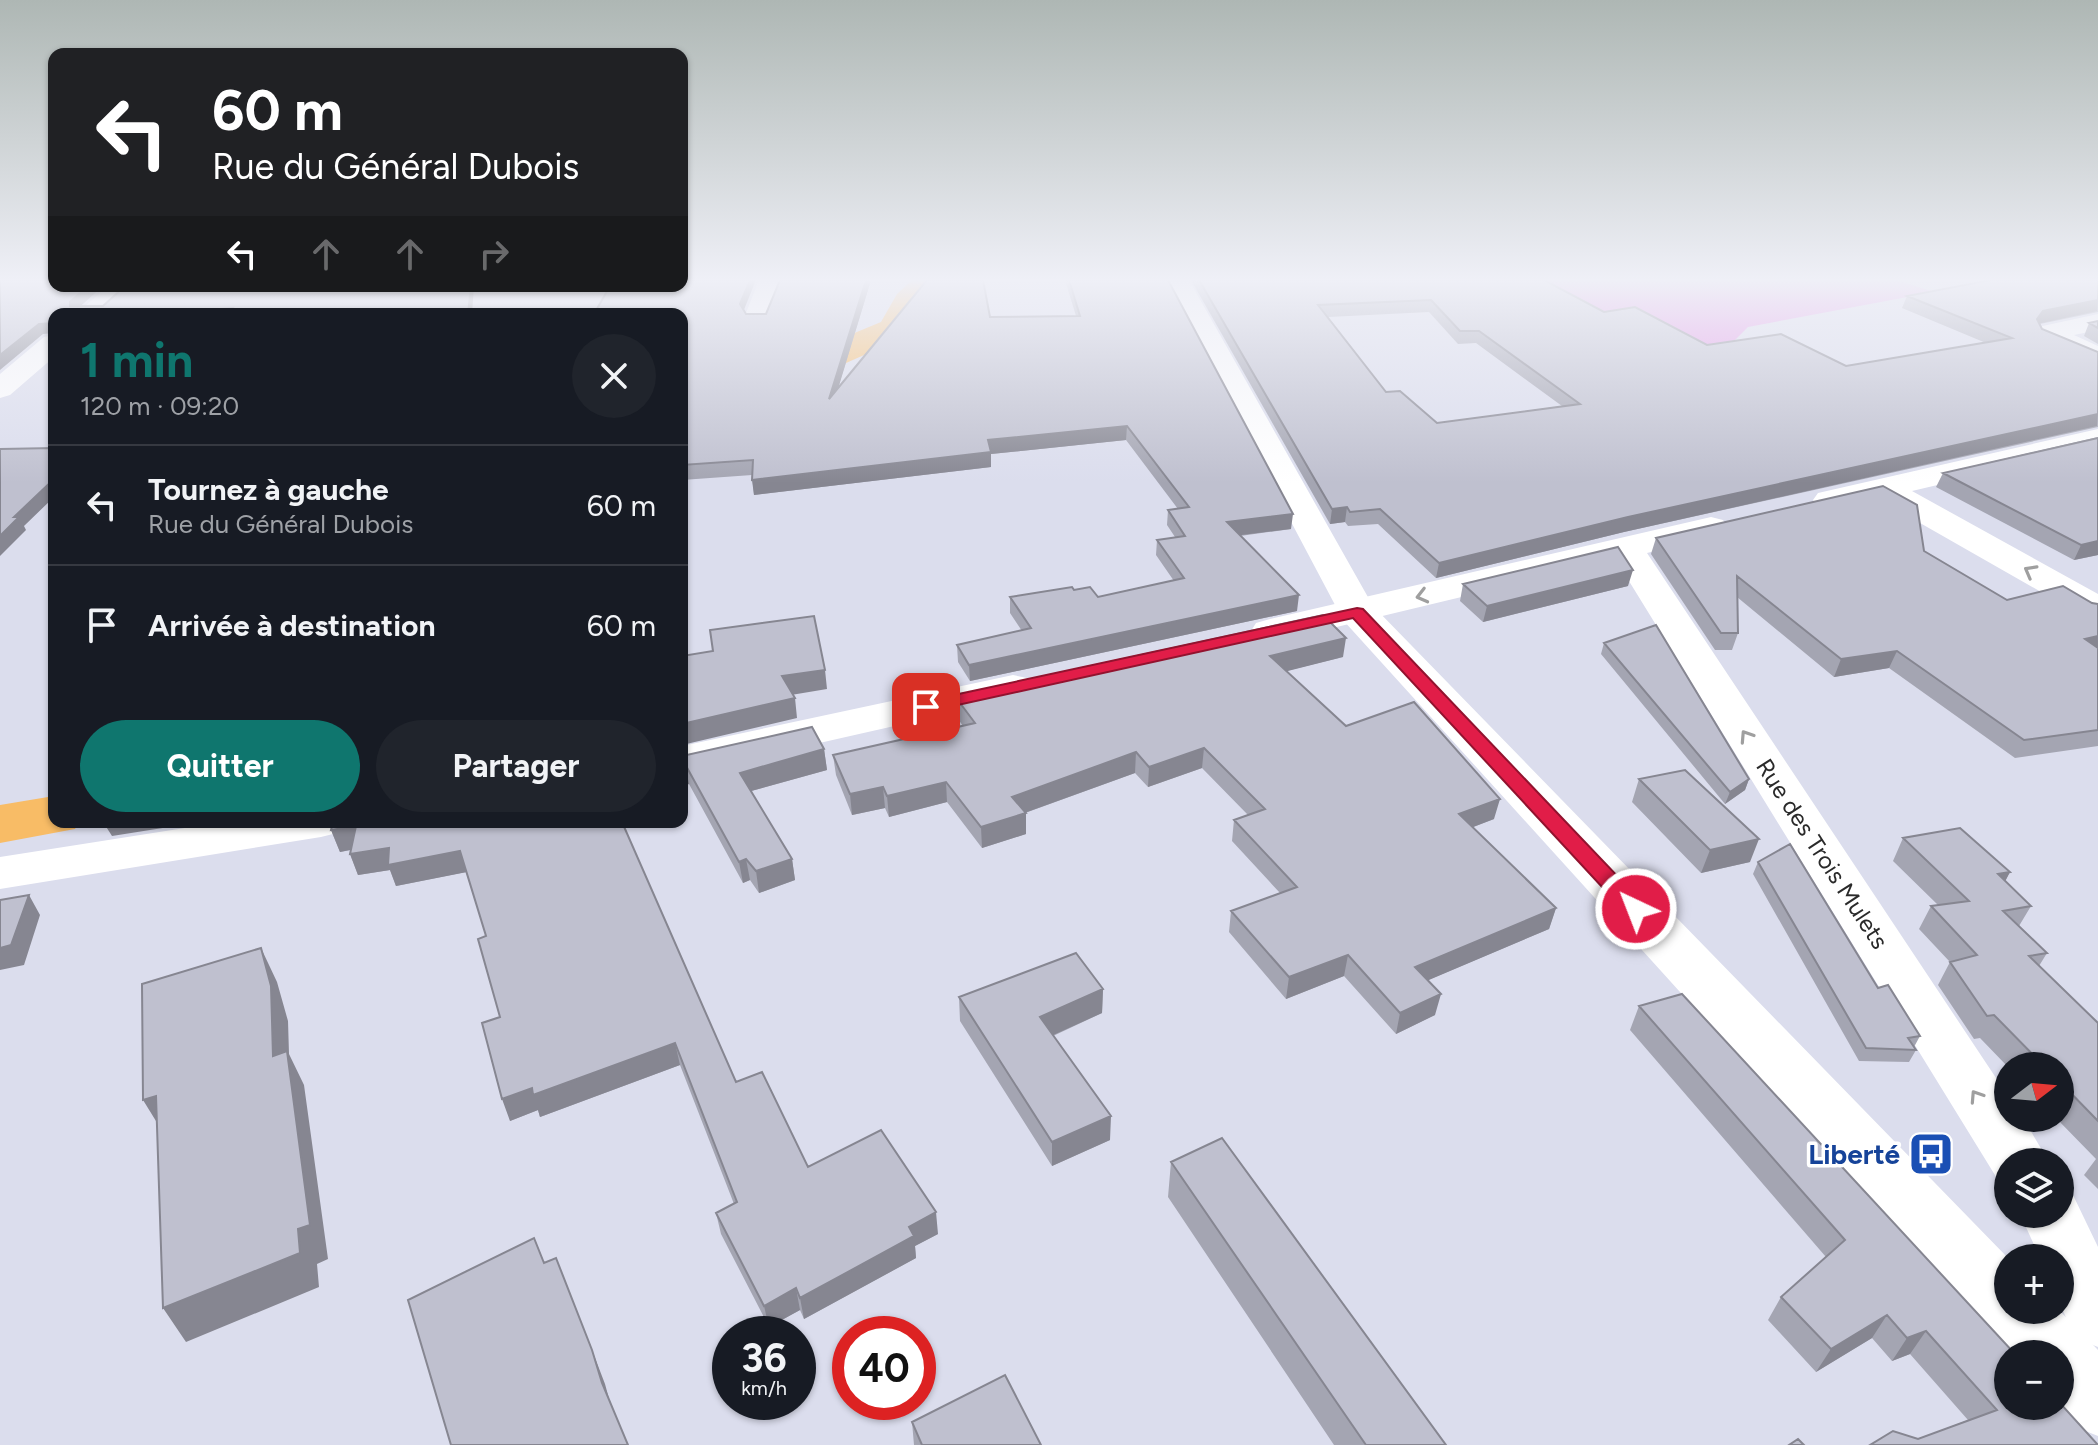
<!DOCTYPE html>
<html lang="fr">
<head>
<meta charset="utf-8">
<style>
	:root { --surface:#171b24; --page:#20242c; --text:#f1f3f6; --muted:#9ea1a6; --line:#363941; --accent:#0f766e }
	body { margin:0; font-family:Figtree,sans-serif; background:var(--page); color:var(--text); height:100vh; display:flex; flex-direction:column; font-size:30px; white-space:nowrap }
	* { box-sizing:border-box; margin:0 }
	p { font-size:26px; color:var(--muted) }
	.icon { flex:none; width:44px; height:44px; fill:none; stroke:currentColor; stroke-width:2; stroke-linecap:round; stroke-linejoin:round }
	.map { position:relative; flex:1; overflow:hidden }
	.details { position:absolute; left:48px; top:308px; width:640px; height:520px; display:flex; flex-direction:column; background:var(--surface); border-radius:16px; box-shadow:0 2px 6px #0004 }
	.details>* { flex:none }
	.guide { position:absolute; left:48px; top:48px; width:640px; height:244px; border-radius:16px; box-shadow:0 2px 6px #0004; background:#202124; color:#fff; overflow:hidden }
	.needle { width:52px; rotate:74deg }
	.tools { position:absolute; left:1994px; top:1052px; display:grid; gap:16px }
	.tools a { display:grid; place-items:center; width:80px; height:80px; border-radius:50%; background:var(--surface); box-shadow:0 2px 6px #0004; font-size:40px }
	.speed { position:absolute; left:712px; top:1316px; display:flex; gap:16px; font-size:40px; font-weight:700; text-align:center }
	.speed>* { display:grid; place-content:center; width:104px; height:104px; border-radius:50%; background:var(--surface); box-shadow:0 2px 6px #0004; line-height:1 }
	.speed small { font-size:20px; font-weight:400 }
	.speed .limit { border:12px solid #d22; background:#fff; color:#111 }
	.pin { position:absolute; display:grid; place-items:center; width:68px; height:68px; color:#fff; margin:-34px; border-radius:16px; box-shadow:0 4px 12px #0006 }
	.me { position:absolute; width:88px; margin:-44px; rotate:317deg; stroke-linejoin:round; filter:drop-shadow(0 0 6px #0008) }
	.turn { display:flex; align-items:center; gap:28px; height:168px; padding:0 32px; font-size:36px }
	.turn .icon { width:104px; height:104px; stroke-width:2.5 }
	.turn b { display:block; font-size:56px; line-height:68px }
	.lanes { display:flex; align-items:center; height:76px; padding:0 32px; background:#0003; justify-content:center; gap:40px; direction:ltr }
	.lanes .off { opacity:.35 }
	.round { display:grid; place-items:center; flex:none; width:84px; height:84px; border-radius:42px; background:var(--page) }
	.summary { display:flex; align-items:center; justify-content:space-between; height:136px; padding:0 32px }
	h1 { font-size:48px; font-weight:700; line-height:60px; color:var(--accent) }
	.primary-button { display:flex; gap:16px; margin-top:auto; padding:16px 32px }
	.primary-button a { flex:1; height:92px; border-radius:48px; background:var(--accent); color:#fff; font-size:32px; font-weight:700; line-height:92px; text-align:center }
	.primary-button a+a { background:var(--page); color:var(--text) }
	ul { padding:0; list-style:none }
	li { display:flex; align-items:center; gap:24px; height:120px; padding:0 32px; border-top:2px solid var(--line) }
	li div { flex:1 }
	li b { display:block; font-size:30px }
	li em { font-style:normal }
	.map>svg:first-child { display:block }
	.green { fill:#e793e8 }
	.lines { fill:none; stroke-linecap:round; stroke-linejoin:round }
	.canal { fill:#f8bc66; fill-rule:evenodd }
	.minor { fill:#fff; fill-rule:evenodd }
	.tertiary { fill:#fff; fill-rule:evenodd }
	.wall { fill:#a4a5b2; fill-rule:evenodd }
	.shaded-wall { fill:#868691 }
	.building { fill:#bfc0cf; stroke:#868691; stroke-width:2; fill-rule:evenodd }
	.oneway { stroke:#9f9f9f }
	.route { fill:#e11d48; stroke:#92132f; stroke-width:2 }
	.labels { text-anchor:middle; stroke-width:7; stroke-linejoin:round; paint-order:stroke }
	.street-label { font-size:24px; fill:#2a2a2a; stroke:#fff }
	.near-transit-label { font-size:28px; font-weight:bold; fill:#164399; stroke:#fff; text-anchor:end }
</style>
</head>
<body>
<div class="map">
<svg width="2098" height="1445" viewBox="0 0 2098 1445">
	<rect width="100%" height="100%" fill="#dbdded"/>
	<!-- green -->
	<path class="green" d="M 1404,280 L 1897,280 L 1934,292 L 1748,327 L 1721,354 Z"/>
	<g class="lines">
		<!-- canal -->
		<path class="canal" d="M 912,280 L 947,280 L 923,305 L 907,336 L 837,367 L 802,393 L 755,412 L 682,421 L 682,399 L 747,391 L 776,377 L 811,351 L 881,322 L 897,294 Z
			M 54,796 L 54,822 L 79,822 L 75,829 L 0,843 L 0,805 Z"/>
		<!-- minor -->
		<path class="minor" d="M 759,280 L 783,280 L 766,324 L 748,324 L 744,318 Z
			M 108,286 L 135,286 L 105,314 L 76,314 Z
			M 2098,314 L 2098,330 L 2074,335 L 2098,346 L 2098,364 L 2038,339 L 2034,333 L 2038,327 Z
			M 54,335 L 54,357 L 10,395 L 0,398 L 0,374 L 44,337 Z
			M 2098,429 L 2098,447 L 1912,491 L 2098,594 L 2098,620 L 2085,617 L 1878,499 L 1830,510 L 1818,507 L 1813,500 L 1818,493 Z
			M 1711,517 L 1723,520 L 1728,527 L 1723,534 L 1647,553 L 2008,1096 L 2008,1118 L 2023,1118 L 2049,1162 L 2008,1162 L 2008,1183 L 1998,1180 L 1616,560 L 1270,643 L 1256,639 L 1251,631 L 1256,623 L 1270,619 Z
			M 1013,675 L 1027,678 L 1033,687 L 1027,696 L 682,774 L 682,746 Z
			M 223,822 L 344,822 L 337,833 L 321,837 L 0,889 L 0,857 Z
			M 2060,1190 L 2073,1195 L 2098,1247 L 2098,1347 L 2075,1338 L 2060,1304 L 2060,1258 L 2040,1258 L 2020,1214 L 2060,1214 Z"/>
		<!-- tertiary -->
		<path class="tertiary" d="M 1163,280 L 1189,280 L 1373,606 L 2008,1258 L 2008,1310 L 2059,1310 L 2098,1350 L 2098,1436 L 2073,1426 L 2054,1406 L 2060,1406 L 2060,1354 L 2008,1354 L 1343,620 Z"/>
	</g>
	<!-- wall -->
	<path class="wall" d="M 780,280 L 871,280 L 838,388 L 990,317 L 1076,316 L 1065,280 L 1168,280 L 1291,529 L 1240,536 L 1297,611 L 970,681 L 958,662 L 957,645 L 1022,631 L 1010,613 L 1010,597 L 1074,590 L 1098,597 L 1174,581 L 1156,555 L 1157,540 L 1175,537 L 1167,525 L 1168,510 L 1178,509 L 1126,440 L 991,454 L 991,467 L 754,495 L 752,475 L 682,480 L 682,314 L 744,311 L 746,314 L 766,314 Z
		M 1191,280 L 1544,280 L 1604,312 L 1707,345 L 1846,366 L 1986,343 L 1902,308 L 1907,296 L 2098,280 L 2098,312 L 2040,324 L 2042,329 L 2098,352 L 2098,427 L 1624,532 L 1436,578 L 1378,524 L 1348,526 L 1345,522 L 1330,524 ZM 1429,312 L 1458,344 L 1476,343 L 1562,406 L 1437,423 L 1386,392 L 1328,317 Z
		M 2098,321 L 2098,344 L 2084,336 L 2089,323 Z
		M 2098,437 L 2098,555 L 2074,560 L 1936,487 L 1943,473 Z
		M 1656,538 L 1924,551 L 2007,600 L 2098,604 L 2098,746 L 2015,758 L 1889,668 L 1834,677 L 1737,597 L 1738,633 L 1732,650 L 1715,650 L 1651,554 Z
		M 1463,584 L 1628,586 L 1483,622 L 1460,601 Z
		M 1604,643 L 1749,779 L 1745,790 L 1725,804 L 1601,654 Z
		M 1343,657 L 1286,671 L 1346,726 L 1494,819 L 1473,827 L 1556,908 L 1549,929 L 1428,980 L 1435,1015 L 1396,1034 L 1344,976 L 1286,999 L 1229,932 L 1231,911 L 1280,893 L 1232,841 L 1234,820 L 1248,815 L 1202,768 L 1148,787 L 1135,773 L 1025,813 L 1026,834 L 982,848 L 947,802 L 889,817 L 885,808 L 852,815 L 836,775 L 833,755 L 963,726 L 958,719 L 957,699 L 987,692 L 986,689 Z
		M 824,749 L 827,770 L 751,791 L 792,859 L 795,880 L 759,893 L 750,880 L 743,883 L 689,784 L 682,786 L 682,756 Z
		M 1639,779 L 1750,862 L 1701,873 L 1632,802 Z
		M 622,822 L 736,1082 L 808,1167 L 938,1234 L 915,1246 L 916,1258 L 804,1319 L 800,1310 L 769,1327 L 721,1234 L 716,1213 L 734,1204 L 680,1065 L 540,1117 L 538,1110 L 510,1121 L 500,1017 L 486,936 L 466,872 L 396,886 L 390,870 L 358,875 L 350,854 L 351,850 L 340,852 L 331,830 Z
		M 1903,838 L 2010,872 L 2005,881 L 2031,906 L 2019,926 L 2047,953 L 2039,966 L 2098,1023 L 2098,1189 L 2084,1175 L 2096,1159 L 2056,1118 L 2060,1118 L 2060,1066 L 2008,1066 L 2008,1067 L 1980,1038 L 1974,1039 L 1938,985 L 1950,962 L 1919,929 L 1931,906 L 1938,905 L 1893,861 Z
		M 1758,862 L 1878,988 L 1920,1036 L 1914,1047 L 1916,1050 L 1909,1062 L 1859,1061 L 1753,874 Z
		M 1103,989 L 1102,1013 L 1053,1036 L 1110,1140 L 1052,1166 L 960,1021 L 959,997 Z
		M 1682,994 L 2015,1354 L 2008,1354 L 2008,1406 L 2060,1406 L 2060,1403 L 2098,1445 L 1870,1445 L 1893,1431 L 1918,1439 L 1968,1420 L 1910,1354 L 1892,1361 L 1872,1338 L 1816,1372 L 1768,1320 L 1781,1297 L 1826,1257 L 1630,1030 L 1639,1006 Z
		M 1171,1162 L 1446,1445 L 1334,1445 L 1168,1197 Z
		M 912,1422 L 1041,1445 L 914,1445 Z"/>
	<!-- shaded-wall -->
	<path class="shaded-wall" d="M 750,280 L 756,280 L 741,317 L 740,304 Z
		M 866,280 L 871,280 L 831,412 L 829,399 Z
		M 88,286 L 103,286 L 74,312 L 70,306 L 70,302 Z
		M 471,286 L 474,286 L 472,314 L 468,314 Z
		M 2098,300 L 2097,311 L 2037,324 L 2037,319 L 2043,311 Z
		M 232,308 L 234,314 L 160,314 Z
		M 54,323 L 54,333 L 43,334 L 0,370 L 0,355 L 39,324 Z
		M 2098,414 L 2097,426 L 1624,532 L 1436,578 L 1439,563 L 1628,517 Z
		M 1127,426 L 1126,440 L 991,454 L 991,467 L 754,495 L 752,480 L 988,440 Z
		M 54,479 L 54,497 L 24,526 L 26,530 L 0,556 L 0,536 L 14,517 Z
		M 1347,507 L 1345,522 L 1330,524 L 1332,509 Z
		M 1293,514 L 1291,529 L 1225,537 L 1227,522 Z
		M 2098,541 L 2098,555 L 2074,560 L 2081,545 Z
		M 1633,570 L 1628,586 L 1483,622 L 1487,606 Z
		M 1299,595 L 1297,611 L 970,681 L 969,665 Z
		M 2098,636 L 2098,651 L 2085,639 Z
		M 1346,638 L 1343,657 L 1268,676 L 1270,656 Z
		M 1897,651 L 1889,668 L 1834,677 L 1841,659 Z
		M 825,670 L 827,689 L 785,696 L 782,676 Z
		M 795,698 L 797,718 L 682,745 L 682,724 Z
		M 1204,748 L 1202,768 L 1148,787 L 1149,767 Z
		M 824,749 L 827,770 L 744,793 L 740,773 Z
		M 1136,752 L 1135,773 L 1013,817 L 1012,797 Z
		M 685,764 L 689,784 L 682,786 L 682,765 Z
		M 1749,779 L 1745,790 L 1725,804 L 1730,792 Z
		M 946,782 L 947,802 L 889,817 L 887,796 Z
		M 883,787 L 885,808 L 852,815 L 850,794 Z
		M 1500,799 L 1494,819 L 1455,834 L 1459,814 Z
		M 1026,813 L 1026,834 L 982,848 L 981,827 Z
		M 122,822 L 189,822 L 188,824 L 112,836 L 105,825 Z
		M 356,826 L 364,847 L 340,852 L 331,830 Z
		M 1759,839 L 1750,862 L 1701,873 L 1710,850 Z
		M 389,848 L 460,851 L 467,872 L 396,886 L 390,870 L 358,875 L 350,854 Z
		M 746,859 L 750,880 L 743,883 L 739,862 Z
		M 792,859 L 795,880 L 759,893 L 756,871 Z
		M 2010,872 L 1998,895 L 1998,874 Z
		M 29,895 L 40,915 L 24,965 L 0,970 L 0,948 Z
		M 1556,908 L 1549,929 L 1410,988 L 1415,967 Z
		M 261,948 L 277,982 L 288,1021 L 289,1054 L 304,1085 L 328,1259 L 317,1264 L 319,1287 L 186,1342 L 163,1308 L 273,1056 Z
		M 1348,955 L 1344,976 L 1286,999 L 1289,977 Z
		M 1103,989 L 1102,1013 L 1040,1041 L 1040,1017 Z
		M 1441,994 L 1435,1015 L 1396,1034 L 1400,1013 Z
		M 675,1043 L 680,1065 L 540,1117 L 538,1110 L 510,1121 L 502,1099 L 532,1088 Z
		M 156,1096 L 164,1134 L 143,1100 Z
		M 1111,1116 L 1110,1140 L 1052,1166 L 1052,1142 Z
		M 936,1212 L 938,1234 L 915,1246 L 916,1258 L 804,1319 L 800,1298 L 909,1227 Z
		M 796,1288 L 800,1310 L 769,1327 L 764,1306 Z
		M 1887,1315 L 1872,1338 L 1816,1372 L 1831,1349 Z
		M 1926,1331 L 1910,1354 L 1892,1361 L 1907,1338 Z
		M 592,1350 L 605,1384 L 614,1417 L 602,1383 Z"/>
	<!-- building -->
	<path class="building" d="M 0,280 L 54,280 L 54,286 L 88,286 L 70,302 L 70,306 L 103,306 L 125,286 L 388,286 L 393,290 L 411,290 L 414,286 L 471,286 L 468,314 L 225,314 L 232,308 L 160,314 L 54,314 L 54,323 L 39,324 L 0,355 Z
		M 682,280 L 750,280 L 740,304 L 746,314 L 766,314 L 780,280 L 866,280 L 829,399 L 927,280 L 983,280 L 990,317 L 1080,316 L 1069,280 L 1168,280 L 1293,514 L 1227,522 L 1299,595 L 969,665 L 957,645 L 1031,628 L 1010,597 L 1072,587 L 1074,590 L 1090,587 L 1098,597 L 1184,578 L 1157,540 L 1185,536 L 1168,510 L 1189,507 L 1127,426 L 988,440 L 991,452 L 752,480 L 753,460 L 682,465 L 682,314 L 594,314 L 610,286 L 682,286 Z
		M 1199,280 L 1544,280 L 1604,312 L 1635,307 L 1707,345 L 1781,334 L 1846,366 L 2012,338 L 1907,296 L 1991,280 L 2098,280 L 2098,300 L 2043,311 L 2037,319 L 2042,329 L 2098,352 L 2098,414 L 1628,517 L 1439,563 L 1380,509 L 1350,512 L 1347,507 L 1332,509 ZM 1431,300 L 1460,331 L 1479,331 L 1580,404 L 1437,423 L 1400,391 L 1386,392 L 1318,305 Z
		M 2098,321 L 2098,328 L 2089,323 Z
		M 2098,438 L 2098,541 L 2081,545 L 1943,473 Z
		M 54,448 L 54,479 L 14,517 L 19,517 L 0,536 L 0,449 Z
		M 1883,486 L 1917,505 L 1924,551 L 2007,600 L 2063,586 L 2092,603 L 2098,604 L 2098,636 L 2085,639 L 2098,648 L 2098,730 L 2024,740 L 1897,651 L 1841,659 L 1737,576 L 1738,633 L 1721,633 L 1656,538 Z
		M 1618,547 L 1633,570 L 1487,606 L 1463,584 Z
		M 1323,615 L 1346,638 L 1270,656 L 1346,726 L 1414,702 L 1500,799 L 1459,814 L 1556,908 L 1415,967 L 1441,994 L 1400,1013 L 1348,955 L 1289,977 L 1231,911 L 1297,887 L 1234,820 L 1265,809 L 1204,748 L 1149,767 L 1136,752 L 1012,797 L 1026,813 L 981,827 L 946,782 L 887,796 L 883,787 L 850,794 L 833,755 L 975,723 L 957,699 L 988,692 L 986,689 Z
		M 814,616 L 825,670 L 782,676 L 795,698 L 682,724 L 682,656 L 713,651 L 710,630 Z
		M 1656,625 L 1749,779 L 1730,792 L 1604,643 Z
		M 812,727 L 824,749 L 740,773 L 792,859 L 756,871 L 746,859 L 739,862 L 685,764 L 682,765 L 682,756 Z
		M 1685,770 L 1759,839 L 1710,850 L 1639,779 Z
		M 107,822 L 122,822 L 105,825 Z
		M 333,822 L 622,822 L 736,1082 L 762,1072 L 808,1167 L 881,1130 L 936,1212 L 909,1227 L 914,1236 L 800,1298 L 796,1288 L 764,1306 L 716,1213 L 737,1202 L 675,1043 L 533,1095 L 532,1088 L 502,1099 L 482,1023 L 500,1017 L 478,939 L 486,936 L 460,851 L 388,865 L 389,848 L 350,854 L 356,826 L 331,830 Z
		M 1960,828 L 2010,872 L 1998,874 L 2031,906 L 2003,911 L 2047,953 L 2029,956 L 2098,1023 L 2098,1121 L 2060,1082 L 2060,1066 L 2044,1066 L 1994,1015 L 1987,1016 L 1950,962 L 1977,955 L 1931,906 L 1969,901 L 1903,838 Z
		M 1790,844 L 1878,988 L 1888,985 L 1920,1036 L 1908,1038 L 1916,1050 L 1866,1048 L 1758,862 Z
		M 29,895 L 11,945 L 0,948 L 0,900 Z
		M 261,948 L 271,986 L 273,1056 L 287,1051 L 310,1225 L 298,1229 L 300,1253 L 163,1308 L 156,1096 L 143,1100 L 142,984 Z
		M 1076,953 L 1103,989 L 1040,1017 L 1111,1116 L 1052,1142 L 959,997 Z
		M 1682,994 L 2015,1354 L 2008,1354 L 2008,1406 L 2060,1406 L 2060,1403 L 2098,1445 L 1870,1445 L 1893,1431 L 1918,1439 L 1997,1410 L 1926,1331 L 1907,1338 L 1887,1315 L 1831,1349 L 1781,1297 L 1845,1240 L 1639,1006 Z
		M 1222,1138 L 1446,1445 L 1366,1445 L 1171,1162 Z
		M 534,1238 L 544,1263 L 556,1258 L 592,1350 L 602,1383 L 628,1445 L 451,1445 L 408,1300 Z
		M 1005,1375 L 1041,1445 L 922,1445 L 912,1422 Z
		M 1798,1439 L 1804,1445 L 1789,1445 Z"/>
	<!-- one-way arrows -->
	<defs><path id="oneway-chevron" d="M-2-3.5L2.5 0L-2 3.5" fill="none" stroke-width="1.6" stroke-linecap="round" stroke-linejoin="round" transform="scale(2)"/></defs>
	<g class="oneway">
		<use href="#oneway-chevron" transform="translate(2030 571) rotate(-151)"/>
		<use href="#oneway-chevron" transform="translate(1422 596) rotate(166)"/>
		<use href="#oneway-chevron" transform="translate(1746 736) rotate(-123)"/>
		<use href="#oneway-chevron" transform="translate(1976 1096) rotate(-123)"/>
	</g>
	<!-- sky -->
	<linearGradient id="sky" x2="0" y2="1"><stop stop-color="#aeb7b4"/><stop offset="0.58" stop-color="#eff0f7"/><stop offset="1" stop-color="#eff0f7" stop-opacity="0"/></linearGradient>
	<rect width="2098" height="483" fill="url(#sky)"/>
	<!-- route -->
	<path class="route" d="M 1357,608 L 1363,609 L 1644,904 L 1647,909 L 1644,915 L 1628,915 L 1353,618 L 926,712 L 917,707 L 926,701 Z"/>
	<!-- icons -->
	<defs>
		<g id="bus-square" transform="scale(2.3)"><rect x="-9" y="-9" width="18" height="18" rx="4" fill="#1a4fb4" stroke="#fff"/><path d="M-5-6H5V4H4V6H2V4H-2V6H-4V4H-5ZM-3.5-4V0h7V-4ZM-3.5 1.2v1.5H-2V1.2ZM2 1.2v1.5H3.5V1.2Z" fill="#fff"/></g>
	</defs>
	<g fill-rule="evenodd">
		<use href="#bus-square" x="1931" y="1154"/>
	</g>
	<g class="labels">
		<!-- street labels -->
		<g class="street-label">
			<text transform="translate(1822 854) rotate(57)" y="8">Rue des Trois Mulets</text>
		</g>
		<!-- near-transit labels -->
		<g class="near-transit-label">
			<text x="1900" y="1164">Liberté</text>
		</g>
	</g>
</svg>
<div class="tools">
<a><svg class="needle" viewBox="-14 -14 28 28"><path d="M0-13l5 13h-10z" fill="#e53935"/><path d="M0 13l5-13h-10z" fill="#9ea1a6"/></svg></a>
<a><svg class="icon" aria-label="layers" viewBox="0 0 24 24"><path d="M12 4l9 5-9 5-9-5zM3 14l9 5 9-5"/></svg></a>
<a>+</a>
<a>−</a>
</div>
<div class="speed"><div>36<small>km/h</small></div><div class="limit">40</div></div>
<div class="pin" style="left:926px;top:707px;background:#d93025"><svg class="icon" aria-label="arrive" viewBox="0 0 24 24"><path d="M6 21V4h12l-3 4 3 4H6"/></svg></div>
<svg class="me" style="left:1636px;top:909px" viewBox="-20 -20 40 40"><circle r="17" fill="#e11d48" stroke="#fff" stroke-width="3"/><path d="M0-11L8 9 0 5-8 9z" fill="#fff"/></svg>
<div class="guide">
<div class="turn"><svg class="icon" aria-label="left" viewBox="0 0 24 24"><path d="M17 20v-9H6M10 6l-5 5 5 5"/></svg><div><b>60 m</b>Rue du Général Dubois</div></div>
<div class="lanes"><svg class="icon" aria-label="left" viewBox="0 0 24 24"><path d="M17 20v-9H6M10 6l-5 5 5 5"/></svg><svg class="icon off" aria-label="ahead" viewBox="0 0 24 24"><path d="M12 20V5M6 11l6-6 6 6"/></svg><svg class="icon off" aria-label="ahead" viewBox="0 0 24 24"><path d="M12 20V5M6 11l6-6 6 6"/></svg><svg class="icon off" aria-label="right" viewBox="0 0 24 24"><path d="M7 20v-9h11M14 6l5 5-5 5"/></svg></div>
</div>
<section class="details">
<div class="summary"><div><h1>1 min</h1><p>120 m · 09:20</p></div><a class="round"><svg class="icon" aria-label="close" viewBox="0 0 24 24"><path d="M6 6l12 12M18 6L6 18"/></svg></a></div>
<ul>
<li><svg class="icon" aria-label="left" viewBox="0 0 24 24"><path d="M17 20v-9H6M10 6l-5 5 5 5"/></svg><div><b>Tournez à gauche</b><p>Rue du Général Dubois</p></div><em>60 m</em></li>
<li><svg class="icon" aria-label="arrive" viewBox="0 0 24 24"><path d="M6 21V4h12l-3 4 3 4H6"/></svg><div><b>Arrivée à destination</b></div><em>60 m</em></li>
</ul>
<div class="primary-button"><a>Quitter</a><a>Partager</a></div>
</section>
</div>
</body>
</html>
